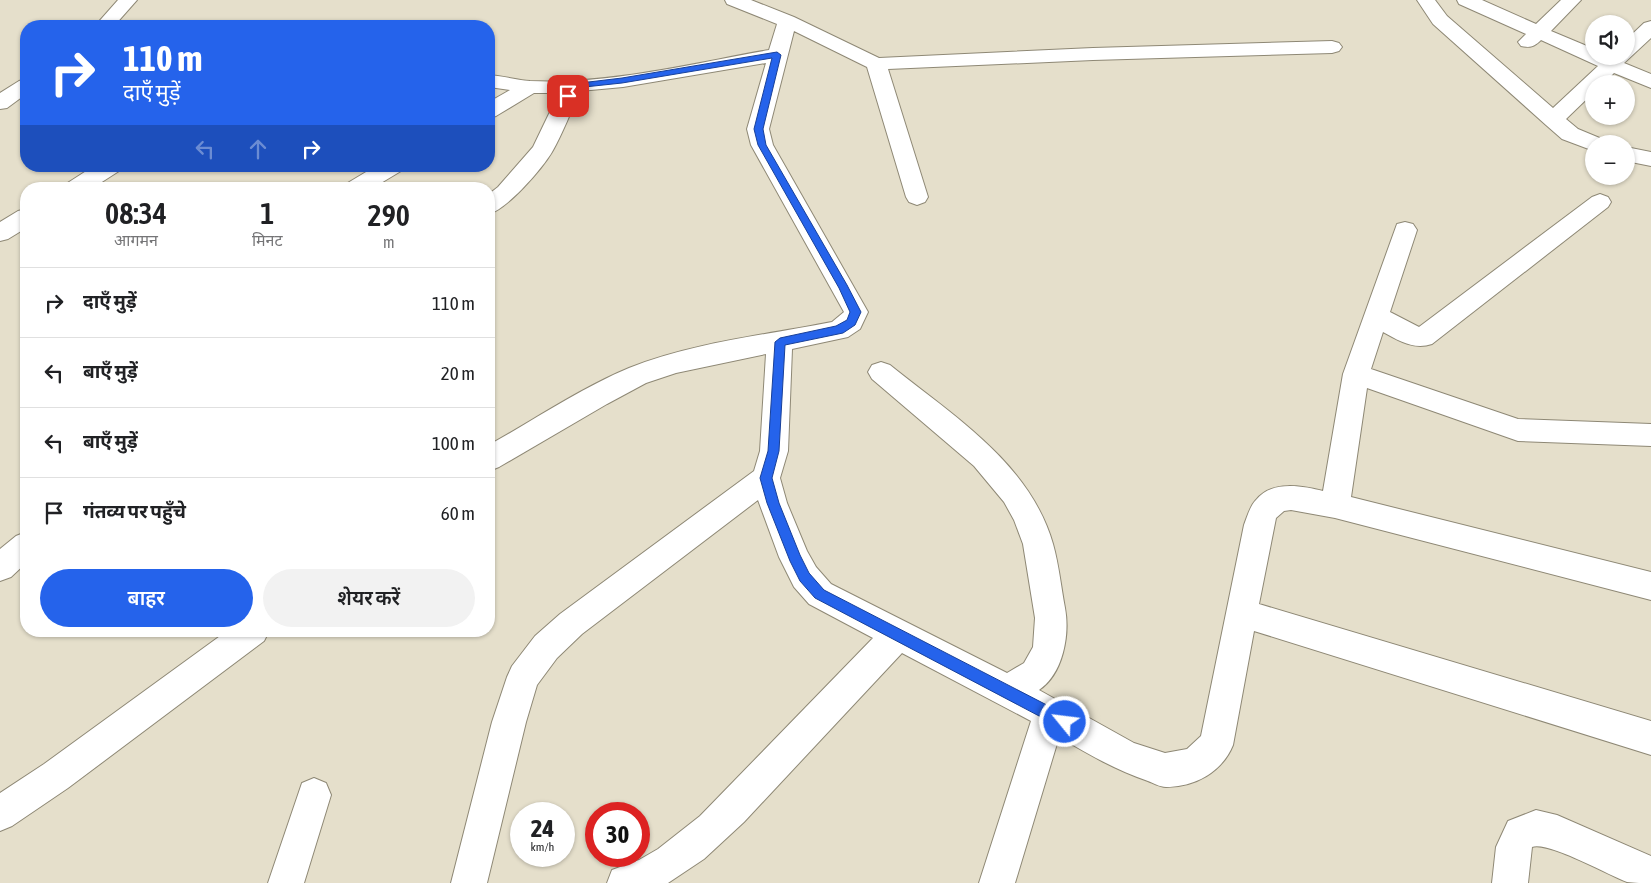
<!DOCTYPE html>
<html lang="hi">
<head>
<meta charset="utf-8">
<style>
	:root { --surface:#fff; --page:#f2f2f2; --text:#202124; --muted:#757577; --line:#e0e0e0; --accent:#2563eb }
	body { margin:0; font-family:"Asap Condensed","Noto Sans Devanagari",sans-serif; background:var(--page); color:var(--text); height:100vh; display:flex; flex-direction:column; font-size:19px; white-space:nowrap }
	* { box-sizing:border-box; margin:0 }
	p { font-size:16px; color:var(--muted) }
	.icon { flex:none; width:28px; height:28px; fill:none; stroke:currentColor; stroke-width:2; stroke-linecap:round; stroke-linejoin:round }
	.map { position:relative; flex:1; overflow:hidden }
	.panel { position:absolute; left:20px; top:182px; width:475px; height:455px; display:flex; flex-direction:column; background:var(--surface); border-radius:20px; box-shadow:0 1px 4px #0004 }
	.panel>* { flex:none }
	.top-card { position:absolute; left:20px; top:20px; width:475px; height:152px; border-radius:20px; box-shadow:0 1px 4px #0004; background:#2563eb; color:#fff; overflow:hidden }
	.tools { position:absolute; left:1585px; top:15px; display:grid; gap:10px }
	.tools a { display:grid; place-items:center; width:50px; height:50px; border-radius:50%; background:var(--surface); box-shadow:0 1px 4px #0004; font-size:25px }
	.speed { position:absolute; left:510px; top:802px; display:flex; gap:10px; font-size:25px; font-weight:700; text-align:center }
	.speed>* { display:grid; place-content:center; width:65px; height:65px; border-radius:50%; background:var(--surface); box-shadow:0 1px 4px #0004; line-height:1 }
	.speed small { font-size:12px; font-weight:400 }
	.speed .limit { border:8px solid #d22; background:#fff; color:#111 }
	.pin { position:absolute; display:grid; place-items:center; width:42px; height:42px; color:#fff; margin:-21px; border-radius:10px; box-shadow:0 2px 8px #0006 }
	.me { position:absolute; width:55px; margin:-28px; rotate:299deg; stroke-linejoin:round; filter:drop-shadow(0 0 4px #0008) }
	.turn { display:flex; align-items:center; gap:18px; height:105px; padding:0 20px; font-size:22px }
	.turn .icon { width:65px; height:65px; stroke-width:2.5 }
	.turn b { display:block; font-size:35px; line-height:42px }
	.lanes { display:flex; align-items:center; height:48px; padding:0 20px; background:#0003; justify-content:center; gap:25px; direction:ltr }
	.lanes .off { opacity:.35 }
	.eta { display:flex; justify-content:space-evenly; align-items:center; height:85px; text-align:center }
	.eta b { font-size:30px; font-weight:600; line-height:35px }
	.cta { display:flex; gap:10px; margin-top:auto; padding:10px 20px }
	.cta a { flex:1; height:58px; border-radius:30px; background:var(--accent); color:#fff; font-size:20px; font-weight:600; line-height:58px; text-align:center }
	.cta a+a { background:var(--page); color:var(--text) }
	ul { padding:0; list-style:none }
	li { display:flex; align-items:center; gap:15px; height:70px; padding:0 20px; border-top:1px solid var(--line) }
	li div { flex:1 }
	li b { display:block; font-size:19px }
	li em { font-style:normal }
	.map>svg:first-child { display:block }
	.lines { fill:none; stroke-linecap:round; stroke-linejoin:round }
	.minor-casing { stroke:#8e8875; stroke-width:2 }
	.minor { fill:#fff; fill-rule:evenodd }
	.route { fill:#2563eb; stroke:#184099 }
</style>
</head>
<body>
<div class="map">
<svg width="1651" height="883" viewBox="0 0 1651 883">
	<rect width="100%" height="100%" fill="#e5dfcb"/>
	<g class="lines">
		<!-- minor casing -->
		<g class="minor-casing">
			<path id="minor" d="M 118,0 L 137,0 L 114,26 L 95,26 Z
				M 725,0 L 751,0 L 794,17 L 879,58 L 1093,48 L 1332,41 L 1339,43 L 1342,47 L 1339,51 L 1332,53 L 1093,60 L 888,69 L 928,197 L 925,202 L 917,205 L 909,202 L 906,197 L 867,67 L 794,31 L 769,129 L 773,145 L 868,312 L 860,329 L 848,337 L 792,349 L 788,451 L 780,478 L 787,503 L 807,551 L 816,567 L 831,584 L 1007,673 L 1024,663 L 1033,647 L 1035,618 L 1023,544 L 1014,520 L 1004,502 L 974,466 L 872,379 L 868,372 L 872,365 L 881,362 L 890,365 C 952,415 1030,463 1053,544 C 1059,565 1061,587 1065,608 C 1070,635 1063,674 1039,690 L 1134,743 L 1165,753 L 1187,749 L 1201,736 L 1244,525 C 1247,517 1250,506 1256,500 C 1272,480 1302,486 1323,491 L 1343,374 L 1397,224 L 1405,222 L 1413,224 L 1417,230 L 1390,312 L 1419,327 L 1592,197 L 1600,194 L 1608,197 L 1611,202 L 1608,207 L 1432,344 C 1414,350 1399,341 1383,332 L 1371,369 L 1518,419 L 1651,424 L 1651,446 L 1518,441 L 1367,388 L 1351,497 L 1651,572 L 1651,600 L 1335,518 L 1291,510 L 1284,511 L 1276,518 L 1259,604 L 1651,721 L 1651,755 L 1254,631 L 1233,745 C 1222,772 1195,787 1166,787 C 1160,787 1153,783 1148,781 C 1116,770 1088,754 1059,737 L 1015,883 L 979,883 L 1031,721 L 902,653 L 744,822 L 704,859 L 668,883 L 607,883 L 612,870 L 639,860 L 658,849 L 700,816 L 873,638 L 809,604 L 794,587 L 779,557 L 758,500 L 582,634 L 557,658 L 537,685 L 526,722 L 487,883 L 451,883 L 492,722 L 507,677 L 512,666 L 535,636 L 560,614 L 754,471 L 760,451 L 766,354 L 676,373 L 646,383 L 607,404 L 499,467 L 489,471 L 489,445 C 534,420 581,388 629,368 C 691,343 766,335 832,322 L 844,312 L 751,145 L 747,129 L 766,63 L 623,87 L 580,91 C 571,111 563,133 552,152 C 542,169 507,209 489,214 L 489,194 L 498,187 L 533,147 L 559,93 L 534,93 L 496,116 L 489,118 L 489,102 L 510,90 L 489,87 L 489,75 C 503,76 517,80 530,81 C 607,85 694,63 769,50 L 777,24 L 727,4 Z
				M 1417,0 L 1435,0 L 1447,16 L 1553,108 L 1598,66 L 1541,40 C 1534,47 1530,48 1521,46 L 1518,42 L 1526,34 L 1459,4 L 1457,0 L 1482,0 L 1536,24 L 1561,0 L 1581,0 L 1551,31 L 1594,49 L 1594,56 L 1626,56 L 1626,40 L 1644,23 L 1651,21 L 1651,38 L 1624,63 L 1651,74 L 1651,88 L 1614,73 L 1603,84 L 1594,84 L 1594,92 L 1566,119 L 1578,129 L 1602,139 L 1605,144 L 1594,144 L 1594,151 L 1562,139 L 1546,125 L 1433,24 Z
				M 26,79 L 26,94 L 7,108 L 0,109 L 0,93 L 19,81 Z
				M 1626,147 L 1651,152 L 1651,166 L 1626,161 Z
				M 94,166 L 122,166 L 119,171 L 91,189 L 63,189 L 66,184 Z
				M 376,166 L 404,166 L 401,171 L 371,189 L 343,189 L 346,184 Z
				M 26,209 L 26,228 L 8,239 L 0,241 L 0,222 L 18,211 Z
				M 26,532 L 26,563 L 11,577 L 0,581 L 0,549 L 16,536 Z
				M 227,631 L 269,631 L 264,641 L 68,788 L 12,826 L 0,831 L 0,793 L 44,764 Z
				M 314,778 L 326,783 L 331,795 L 304,883 L 268,883 L 302,783 Z
				M 1536,810 L 1557,815 L 1651,856 L 1651,883 C 1644,883 1634,883 1627,882 C 1608,875 1548,841 1532,847 L 1528,883 L 1492,883 L 1496,847 L 1508,821 Z"/>
		</g>
		<!-- minor -->
		<use href="#minor" class="minor"/>
	</g>
	<!-- route -->
	<path class="route" d="M 777,52 L 781,55 L 763,129 L 766,145 L 847,285 L 861,312 L 855,325 L 843,333 L 785,345 L 779,451 L 772,478 L 779,503 L 800,555 L 809,573 L 824,590 L 1070,717 L 1072,722 L 1070,727 L 1065,729 L 1060,727 L 815,598 L 800,581 L 790,561 L 767,503 L 760,478 L 768,451 L 775,342 L 780,338 L 836,326 L 847,320 L 850,312 L 839,288 L 758,145 L 754,129 L 772,58 L 622,83 L 575,88 L 571,98 L 564,96 L 568,86 L 572,84 L 622,78 Z"/>
</svg>
<div class="tools">
<a><svg class="icon" aria-label="sound" viewBox="0 0 24 24"><path d="M4 9h4l5-4v14l-5-4H4zM17 9q2 3 0 6"/></svg></a>
<a>+</a>
<a>−</a>
</div>
<div class="speed"><div>24<small>km/h</small></div><div class="limit">30</div></div>
<div class="pin" style="left:568px;top:96px;background:#d93025"><svg class="icon" aria-label="arrive" viewBox="0 0 24 24"><path d="M6 21V4h12l-3 4 3 4H6"/></svg></div>
<svg class="me" style="left:1065px;top:722px" viewBox="-20 -20 40 40"><circle r="17" fill="#2563eb" stroke="#fff" stroke-width="3"/><path d="M0-11L8 9 0 5-8 9z" fill="#fff"/></svg>
<div class="top-card">
<div class="turn"><svg class="icon" aria-label="right" viewBox="0 0 24 24"><path d="M7 20v-9h11M14 6l5 5-5 5"/></svg><div><b>110 m</b>दाएँ मुड़ें</div></div>
<div class="lanes"><svg class="icon off" aria-label="left" viewBox="0 0 24 24"><path d="M17 20v-9H6M10 6l-5 5 5 5"/></svg><svg class="icon off" aria-label="ahead" viewBox="0 0 24 24"><path d="M12 20V5M6 11l6-6 6 6"/></svg><svg class="icon" aria-label="right" viewBox="0 0 24 24"><path d="M7 20v-9h11M14 6l5 5-5 5"/></svg></div>
</div>
<section class="panel">
<div class="eta">
<div><b>08:34</b><p>आगमन</p></div>
<div><b>1</b><p>मिनट</p></div>
<div><b>290</b><p>m</p></div>
</div>
<ul>
<li><svg class="icon" aria-label="right" viewBox="0 0 24 24"><path d="M7 20v-9h11M14 6l5 5-5 5"/></svg><div><b>दाएँ मुड़ें</b></div><em>110 m</em></li>
<li><svg class="icon" aria-label="left" viewBox="0 0 24 24"><path d="M17 20v-9H6M10 6l-5 5 5 5"/></svg><div><b>बाएँ मुड़ें</b></div><em>20 m</em></li>
<li><svg class="icon" aria-label="left" viewBox="0 0 24 24"><path d="M17 20v-9H6M10 6l-5 5 5 5"/></svg><div><b>बाएँ मुड़ें</b></div><em>100 m</em></li>
<li><svg class="icon" aria-label="arrive" viewBox="0 0 24 24"><path d="M6 21V4h12l-3 4 3 4H6"/></svg><div><b>गंतव्य पर पहुँचे</b></div><em>60 m</em></li>
</ul>
<div class="cta"><a>बाहर</a><a>शेयर करें</a></div>
</section>
</div>
</body>
</html>
